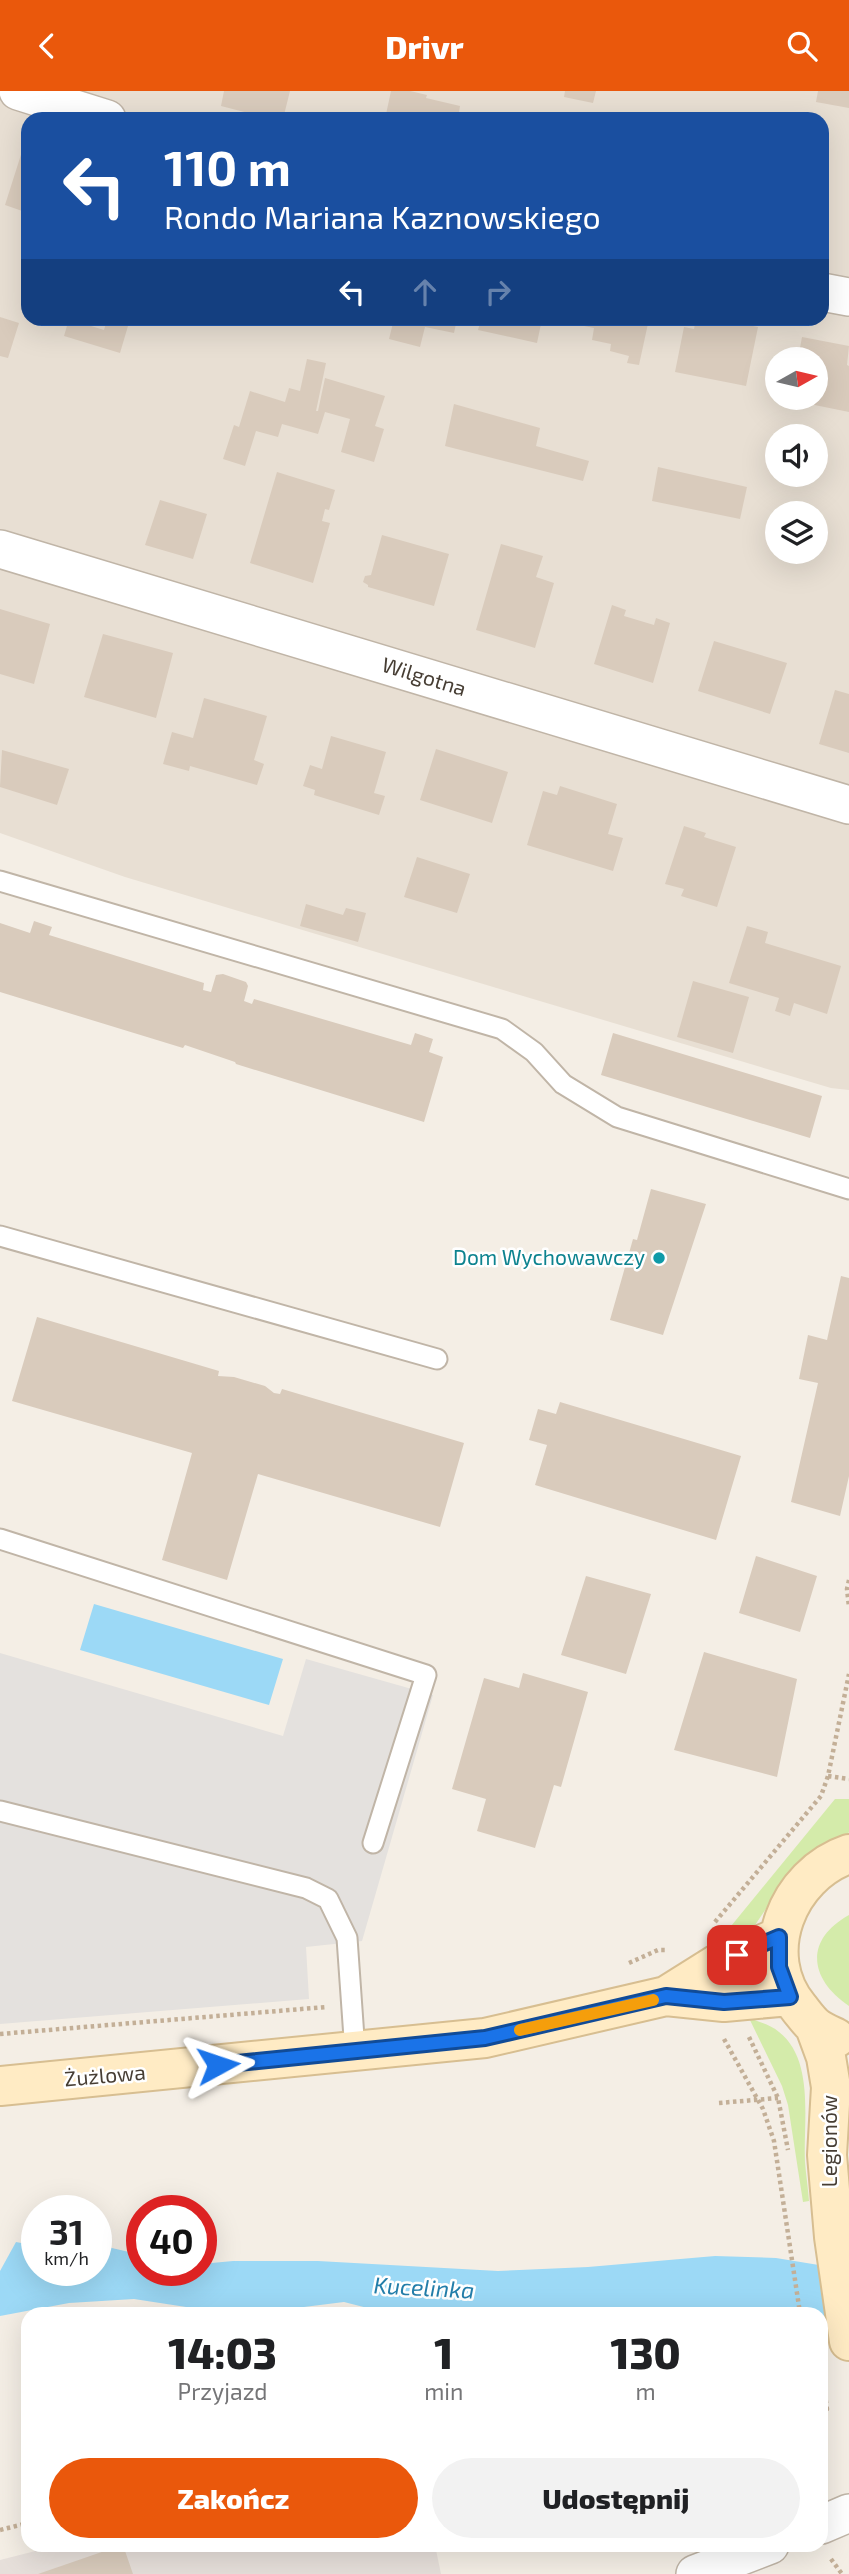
<!DOCTYPE html>
<html lang="pl">
<head>
<meta charset="utf-8">
<style>
	:root { --surface:#fff; --page:#f2f2f2; --text:#202124; --muted:#757577; --accent:#ea580c }
	body { margin:0; font-family:"Exo 2",sans-serif; background:var(--page); color:var(--text); height:100vh; display:flex; flex-direction:column; font-size:26px; white-space:nowrap }
	* { box-sizing:border-box; margin:0 }
	p { font-size:23px; color:var(--muted) }
	.icon { flex:none; width:38px; height:38px; fill:none; stroke:currentColor; stroke-width:2; stroke-linecap:round; stroke-linejoin:round }
	.map { position:relative; flex:1; overflow:hidden }
	.panel { position:absolute; left:21px; top:2216px; width:807px; height:245px; display:flex; flex-direction:column; background:var(--surface); border-radius:21px; box-shadow:0 7px 28px #0002 }
	.panel>* { flex:none }
	.guide { position:absolute; left:21px; top:21px; width:808px; height:214px; border-radius:21px; box-shadow:0 7px 28px #0002; background:#1a4fa0; color:#fff; overflow:hidden }
	.needle { width:46px; rotate:82deg }
	.controls { position:absolute; left:765px; top:256px; display:grid; gap:14px }
	.controls a { display:grid; place-items:center; width:63px; height:63px; border-radius:50%; background:var(--surface); box-shadow:0 7px 28px #0002; font-size:35px }
	.speed { position:absolute; left:21px; top:2104px; display:flex; gap:14px; font-size:35px; font-weight:700; text-align:center }
	.speed>* { display:grid; place-content:center; width:91px; height:91px; border-radius:50%; background:var(--surface); box-shadow:0 7px 28px #0002; line-height:1 }
	.speed small { font-size:18px; font-weight:400 }
	.speed .limit { border:10px solid #d22; background:#fff; color:#111 }
	.pin { position:absolute; display:grid; place-items:center; width:60px; height:60px; color:#fff; margin:-30px; border-radius:14px; box-shadow:0 4px 10px #0006 }
	.me { position:absolute; width:77px; margin:-38px; rotate:85deg; stroke-linejoin:round; filter:drop-shadow(0 0 5px #0008) }
	.turn { display:flex; align-items:center; gap:24px; height:147px; padding:0 28px; font-size:32px }
	.turn .icon { width:91px; height:91px; stroke-width:2.5 }
	.turn b { display:block; font-size:49px; line-height:60px }
	.lanes { display:flex; align-items:center; height:66px; padding:0 28px; background:#0003; justify-content:center; gap:35px; direction:ltr }
	.lanes .off { opacity:.35 }
	.eta { display:flex; justify-content:space-evenly; align-items:center; height:119px; text-align:center }
	.eta b { font-size:42px; font-weight:800; line-height:49px }
	.button { display:flex; gap:14px; margin-top:auto; padding:14px 28px }
	.button a { flex:1; height:80px; border-radius:42px; background:var(--accent); color:#fff; font-size:28px; font-weight:800; line-height:80px; text-align:center }
	.button a+a { background:var(--page); color:var(--text) }
	header { display:flex; justify-content:space-between; align-items:center; height:91px; padding:0 28px; background:var(--accent); color:#fff; font-size:32px; font-weight:800 }
	.map>svg:first-child { display:block }
	.residential { fill:#e8dfd3; fill-rule:evenodd }
	.industrial { fill:#e6dfda }
	.green { fill:#d4ebaa }
	.parking { fill:#e4e1de }
	.water { fill:#9cd9f6 }
	.building { fill:#d9cbbc }
	.lines { fill:none; stroke-linecap:round; stroke-linejoin:round }
	.lane-casing { stroke:#c0b5a7; stroke-width:23 }
	.street-casing { stroke:#c0b5a7; stroke-width:40 }
	.secondary-casing { stroke:#d7be91; stroke-width:42 }
	.path { stroke:#c3af97; stroke-width:4.5; stroke-dasharray:3.5 3.5; stroke-linecap:butt }
	.lane { stroke:#fff; stroke-width:19 }
	.street { stroke:#fff; stroke-width:37 }
	.secondary { stroke:#ffebc4; stroke-width:38 }
	.route-casing { stroke:#114b97; stroke-width:18 }
	.route { stroke:#1a73e8; stroke-width:12 }
	.slow { stroke:#f59e0b; stroke-width:12 }
	.culture-dot { fill:#0f9aa8; stroke:#fff; stroke-width:2.5 }
	.labels { text-anchor:middle; stroke-width:5; stroke-linejoin:round; paint-order:stroke }
	.street-label { font-size:21px; fill:#473e34; stroke:#fff }
	.culture-label { font-size:21px; fill:#0d838f; stroke:#fff; text-anchor:end }
	.water-label { font-size:23px; font-style:italic; fill:#237eaa; stroke:#fff }
</style>
</head>
<body>
<header><svg class="icon" aria-label="back" viewBox="0 0 24 24"><path d="M15 5l-7 7 7 7"/></svg>Drivr<svg class="icon" aria-label="search" viewBox="0 0 24 24"><circle cx="10" cy="10" r="6"/><path d="M15 15l6 6"/></svg></header>
<div class="map">
<svg width="849" height="2483" viewBox="0 0 849 2483">
	<rect width="100%" height="100%" fill="#f4eee5"/>
	<!-- residential -->
	<path class="residential" d="M 0,0 L 849,0 L 849,999 L 831,997 L 125,786 L 0,742 ZM 28,28 L 822,28 L 822,228 L 28,228 ZM 777,268 L 816,268 L 816,306 L 777,306 ZM 777,345 L 816,345 L 816,383 L 777,383 ZM 777,422 L 816,422 L 816,460 L 777,460 Z"/>
	<!-- industrial -->
	<path class="industrial" d="M 59,2454 L 435,2454 L 441,2483 L 0,2483 L 0,2469 Z"/>
	<!-- green -->
	<path class="green" d="M 835,1708 L 849,1708 L 849,1741 L 840,1755 L 782,1794 L 753,1837 L 729,1855 L 727,1840 Z
		M 849,1824 L 849,1915 C 809,1888 804,1849 849,1824 Z
		M 749,1927 C 759,1931 771,1934 779,1941 C 815,1969 803,2032 805,2071 C 806,2084 808,2097 809,2110 L 803,2111 L 788,2014 L 782,1995 Z"/>
	<!-- parking -->
	<path class="parking" d="M 0,1562 L 283,1645 L 306,1568 L 433,1604 L 362,1850 L 306,1856 L 309,1908 L 0,1933 Z"/>
	<!-- water -->
	<path class="water" d="M 94,1513 L 283,1568 L 269,1614 L 80,1559 Z
		M 16,2151 L 37,2155 L 37,2179 L 96,2179 L 96,2154 L 99,2154 L 142,2164 L 142,2179 L 201,2179 L 201,2173 L 233,2170 L 318,2170 L 498,2180 L 588,2176 L 715,2165 L 776,2167 L 831,2176 L 849,2241 L 821,2250 L 821,2222 L 506,2222 L 490,2218 L 467,2222 L 387,2222 L 344,2211 L 272,2220 L 199,2218 L 134,2208 L 69,2212 L 0,2225 L 0,2180 Z"/>
	<!-- building -->
	<path class="building" d="M 224,0 L 290,0 L 283,28 L 272,28 L 221,15 Z
		M 391,0 L 410,0 L 427,4 L 426,7 L 460,15 L 458,28 L 385,28 Z
		M 565,0 L 596,0 L 593,12 L 564,6 Z
		M 818,0 L 849,0 L 849,17 L 816,11 Z
		M 25,51 L 28,52 L 28,122 L 5,114 Z
		M 0,226 L 19,232 L 8,267 L 0,265 Z
		M 69,228 L 79,228 L 78,231 L 104,239 L 107,229 L 128,235 L 120,262 L 64,245 Z
		M 394,228 L 457,228 L 454,242 L 425,236 L 420,256 L 389,248 Z
		M 481,228 L 542,228 L 537,252 L 478,239 Z
		M 585,228 L 649,228 L 639,274 L 627,272 L 629,265 L 610,260 L 611,253 L 592,249 L 594,237 L 584,235 Z
		M 696,228 L 718,228 L 758,236 L 746,295 L 675,281 L 684,236 L 694,238 Z
		M 802,246 L 849,255 L 847,274 L 849,275 L 849,321 L 790,309 L 790,306 L 816,306 L 816,268 L 798,268 Z
		M 307,268 L 326,272 L 316,320 L 318,320 L 325,287 L 385,305 L 375,335 L 384,338 L 374,371 L 341,361 L 350,328 L 325,321 L 318,343 L 282,333 L 278,346 L 256,340 L 245,375 L 223,368 L 234,334 L 239,336 L 250,300 L 285,311 L 289,297 L 300,300 Z
		M 454,313 L 540,337 L 536,355 L 589,370 L 583,390 L 445,355 Z
		M 658,376 L 747,396 L 740,428 L 652,410 Z
		M 277,381 L 335,399 L 329,419 L 325,418 L 322,430 L 330,432 L 313,492 L 250,472 Z
		M 160,409 L 207,423 L 193,468 L 145,454 Z
		M 382,444 L 449,463 L 434,515 L 368,496 L 368,494 L 363,491 L 365,485 L 371,484 Z
		M 501,453 L 543,465 L 536,486 L 554,492 L 535,557 L 476,539 Z
		M 612,514 L 626,519 L 624,525 L 654,534 L 656,527 L 670,532 L 653,592 L 594,573 Z
		M 0,518 L 50,533 L 34,593 L 0,583 Z
		M 103,543 L 173,562 L 156,627 L 84,606 Z
		M 714,550 L 787,572 L 770,623 L 698,600 Z
		M 835,599 L 849,603 L 849,662 L 819,653 Z
		M 204,607 L 267,625 L 254,669 L 264,673 L 257,694 L 190,675 L 189,680 L 163,673 L 172,641 L 193,647 Z
		M 331,645 L 386,661 L 374,702 L 385,705 L 379,724 L 314,704 L 315,699 L 303,695 L 310,674 L 322,678 Z
		M 436,658 L 508,681 L 492,732 L 420,709 Z
		M 2,659 L 69,678 L 57,714 L 0,696 Z
		M 560,695 L 617,713 L 608,743 L 623,747 L 613,780 L 527,754 L 543,700 L 557,704 Z
		M 684,735 L 706,742 L 704,746 L 736,756 L 717,816 L 681,805 L 684,798 L 665,793 Z
		M 417,766 L 470,783 L 457,822 L 404,806 Z
		M 306,813 L 343,824 L 346,817 L 366,822 L 358,851 L 300,835 Z
		M 34,830 L 52,836 L 49,844 L 204,892 L 203,899 L 211,901 L 216,884 L 223,883 L 246,891 L 248,895 L 244,910 L 252,913 L 254,908 L 411,954 L 415,942 L 433,948 L 429,961 L 443,966 L 424,1031 L 236,973 L 235,971 L 185,954 L 183,957 L 0,901 L 0,832 L 30,842 Z
		M 747,835 L 768,841 L 765,852 L 841,875 L 827,923 L 794,912 L 790,925 L 775,920 L 779,907 L 729,892 Z
		M 693,890 L 749,906 L 733,962 L 677,946 Z
		M 613,942 L 822,1005 L 810,1047 L 601,984 Z
		M 651,1098 L 706,1113 L 663,1244 L 610,1229 L 633,1148 L 637,1149 Z
		M 841,1185 L 849,1187 L 849,1385 L 840,1425 L 791,1411 L 818,1292 L 799,1288 L 808,1244 L 827,1249 Z
		M 37,1226 L 219,1280 L 218,1285 L 234,1286 L 265,1295 L 274,1302 L 280,1303 L 282,1298 L 464,1352 L 440,1436 L 258,1383 L 227,1489 L 162,1469 L 192,1362 L 12,1310 Z
		M 560,1311 L 741,1365 L 716,1449 L 535,1394 L 547,1354 L 529,1349 L 538,1318 L 556,1323 Z
		M 756,1465 L 817,1485 L 800,1541 L 739,1522 Z
		M 586,1485 L 651,1503 L 626,1583 L 561,1564 Z
		M 704,1561 L 797,1588 L 777,1686 L 674,1659 Z
		M 523,1582 L 588,1601 L 561,1696 L 554,1694 L 535,1757 L 477,1740 L 486,1708 L 452,1698 L 484,1587 L 519,1597 Z
		M 123,2454 L 133,2483 L 38,2483 L 122,2454 Z"/>
	<g class="lines">
		<!-- lane casing -->
		<g class="lane-casing">
			<path id="lane" d="M 0,790 L 502,938 L 534,961 L 563,993 L 617,1026 L 849,1098
				M 0,1145 L 437,1268
				M 0,1448 L 426,1584 L 373,1752
				M 0,1720 L 306,1797 L 328,1808 L 347,1847 L 355,1961"/>
		</g>
		<!-- street casing -->
		<g class="street-casing">
			<path id="street" d="M 18,0 L 107,28
				M 822,201 L 849,206
				M 0,458 L 849,714
				M 821,2434 L 849,2422
				M 695,2483 L 770,2454"/>
		</g>
		<!-- secondary casing -->
		<g class="secondary-casing">
			<path id="secondary" d="M 666,1905 L 724,1911 L 790,1905
				M 815,1936 L 826,1966 L 831,1996 L 827,2064 L 834,2146 L 849,2250
				M 836,1947 C 830,1944 823,1941 817,1937 C 810,1932 804,1923 799,1917 C 755,1864 787,1784 849,1763
				M 0,1995 L 485,1947 L 666,1905 L 717,1873 L 779,1846"/>
		</g>
		<!-- path -->
		<path class="path" d="M 849,1489 L 847,1498 L 849,1516
			M 828,1685 L 849,1688
			M 715,1831 L 821,1705 L 828,1685 L 849,1583
			M 629,1872 L 658,1859 L 667,1859
			M 0,1943 L 326,1916
			M 749,1946 L 778,2007 L 788,2059
			M 724,1948 L 763,2018 L 774,2050 L 800,2222
			M 719,2012 L 778,2007
			M 821,2332 L 827,2318 L 821,2274
			M 0,2439 L 28,2432
			M 831,2468 L 842,2483"/>
		<!-- lane -->
		<use href="#lane" class="lane"/>
		<!-- street -->
		<use href="#street" class="street"/>
		<!-- secondary -->
		<use href="#secondary" class="secondary"/>
	</g>
	<g class="lines">
		<!-- route casing -->
		<g class="route-casing">
			<path id="route" d="M 218,1974 L 485,1947 L 666,1905 L 724,1911 L 790,1906 L 779,1876 L 779,1846 L 737,1864"/>
		</g>
		<!-- route -->
		<use href="#route" class="route"/>
		<!-- slow -->
		<path class="slow" d="M 520,1939 L 653,1909"/>
	</g>
	<!-- markers -->
	<circle class="culture-dot" cx="659" cy="1167" r="7"/>
	<g class="labels">
		<!-- street labels -->
		<g class="street-label">
			<text transform="translate(424 586) rotate(17)" y="7">Wilgotna</text>
			<text transform="translate(105 1985) rotate(-5)" y="7">Żużlowa</text>
			<text transform="translate(830 2050) rotate(-90)" y="7">Legionów</text>
		</g>
		<!-- culture labels -->
		<g class="culture-label">
			<text x="645" y="1174">Dom Wychowawczy</text>
		</g>
		<!-- water labels -->
		<g class="water-label">
			<text transform="translate(424 2197) rotate(3)" y="8">Kucelinka</text>
		</g>
	</g>
</svg>
<div class="controls">
<a><svg class="needle" viewBox="-14 -14 28 28"><path d="M0-13l5 13h-10z" fill="#e53935"/><path d="M0 13l5-13h-10z" fill="#757577"/></svg></a>
<a><svg class="icon" aria-label="sound" viewBox="0 0 24 24"><path d="M4 9h4l5-4v14l-5-4H4zM17 9q2 3 0 6"/></svg></a>
<a><svg class="icon" aria-label="layers" viewBox="0 0 24 24"><path d="M12 4l9 5-9 5-9-5zM3 14l9 5 9-5"/></svg></a>
</div>
<div class="speed"><div>31<small>km/h</small></div><div class="limit">40</div></div>
<div class="pin" style="left:737px;top:1864px;background:#d93025"><svg class="icon" aria-label="arrive" viewBox="0 0 24 24"><path d="M6 21V4h12l-3 4 3 4H6"/></svg></div>
<svg class="me" style="left:218px;top:1974px" viewBox="-20 -20 40 40"><path d="M0-17L14 15 0 8-14 15z" fill="#1a73e8" stroke="#fff" stroke-width="4"/></svg>
<div class="guide">
<div class="turn"><svg class="icon" aria-label="left" viewBox="0 0 24 24"><path d="M17 20v-9H6M10 6l-5 5 5 5"/></svg><div><b>110 m</b>Rondo Mariana Kaznowskiego</div></div>
<div class="lanes"><svg class="icon" aria-label="left" viewBox="0 0 24 24"><path d="M17 20v-9H6M10 6l-5 5 5 5"/></svg><svg class="icon off" aria-label="ahead" viewBox="0 0 24 24"><path d="M12 20V5M6 11l6-6 6 6"/></svg><svg class="icon off" aria-label="right" viewBox="0 0 24 24"><path d="M7 20v-9h11M14 6l5 5-5 5"/></svg></div>
</div>
<section class="panel">
<div class="eta">
<div><b>14:03</b><p>Przyjazd</p></div>
<div><b>1</b><p>min</p></div>
<div><b>130</b><p>m</p></div>
</div>
<div class="button"><a>Zakończ</a><a>Udostępnij</a></div>
</section>
</div>
</body>
</html>
